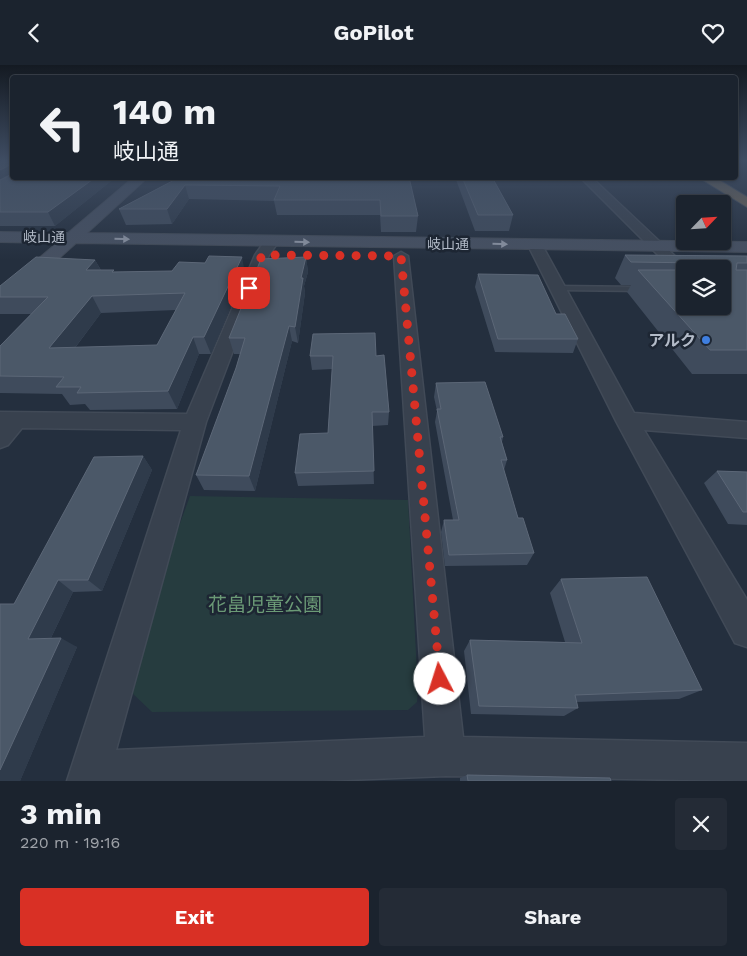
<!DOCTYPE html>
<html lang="en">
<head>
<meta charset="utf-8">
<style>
	:root { --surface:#1b232e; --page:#242b36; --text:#f1f3f6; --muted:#a0a4aa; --line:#39404a; --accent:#d93025 }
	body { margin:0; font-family:"Work Sans","Noto Sans JP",sans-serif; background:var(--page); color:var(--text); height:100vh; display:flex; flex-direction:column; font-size:19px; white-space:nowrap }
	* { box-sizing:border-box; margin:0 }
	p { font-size:16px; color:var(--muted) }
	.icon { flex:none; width:28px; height:28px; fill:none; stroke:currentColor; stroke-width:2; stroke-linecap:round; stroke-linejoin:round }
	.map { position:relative; height:716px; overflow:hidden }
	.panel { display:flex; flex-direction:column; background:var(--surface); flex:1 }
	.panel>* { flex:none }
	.hud { position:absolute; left:10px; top:10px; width:728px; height:105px; border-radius:5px; box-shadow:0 1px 4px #0004,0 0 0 1px var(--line); background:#1b232e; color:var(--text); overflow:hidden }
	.needle { width:32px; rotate:65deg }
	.controls { position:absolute; left:676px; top:130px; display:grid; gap:10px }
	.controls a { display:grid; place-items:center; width:55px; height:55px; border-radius:5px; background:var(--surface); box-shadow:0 1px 4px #0004,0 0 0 1px var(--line); font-size:25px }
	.pin { position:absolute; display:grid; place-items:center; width:42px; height:42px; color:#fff; margin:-21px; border-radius:10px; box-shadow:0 2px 8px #0006 }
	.me { position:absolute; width:55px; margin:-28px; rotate:355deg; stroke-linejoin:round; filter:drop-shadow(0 0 4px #0008) }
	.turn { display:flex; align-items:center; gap:18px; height:105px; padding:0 20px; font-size:22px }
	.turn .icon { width:65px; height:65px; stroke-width:2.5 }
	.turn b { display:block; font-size:35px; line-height:42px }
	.round { display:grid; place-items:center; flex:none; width:52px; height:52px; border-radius:5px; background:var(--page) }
	.overview { display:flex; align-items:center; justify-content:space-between; height:85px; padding:0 20px }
	h1 { font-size:30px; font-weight:700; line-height:38px }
	.button { display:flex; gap:10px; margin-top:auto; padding:10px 20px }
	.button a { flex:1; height:58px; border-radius:5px; background:var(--accent); color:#fff; font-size:20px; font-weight:700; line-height:58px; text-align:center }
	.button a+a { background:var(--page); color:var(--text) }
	header { display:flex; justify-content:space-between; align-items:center; height:65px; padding:0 20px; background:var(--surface); font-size:22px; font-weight:700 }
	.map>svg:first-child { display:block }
	.green { fill:#263c3f }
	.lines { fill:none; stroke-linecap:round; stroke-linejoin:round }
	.lane-casing { stroke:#414a57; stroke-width:3 }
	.street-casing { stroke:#414a57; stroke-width:3 }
	.secondary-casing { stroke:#414a57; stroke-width:2 }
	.highway-casing { stroke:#434c59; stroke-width:2 }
	.lane { fill:#38414e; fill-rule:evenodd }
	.street { fill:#38414e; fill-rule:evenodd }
	.secondary { fill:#465061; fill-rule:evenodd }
	.highway { fill:#746855; fill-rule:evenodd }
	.wall { fill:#3f4b5c; fill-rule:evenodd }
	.shaded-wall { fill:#2f3b4b }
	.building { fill:#4b5868; stroke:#5c6777; fill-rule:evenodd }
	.oneway { fill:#8e96a5 }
	.route { stroke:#d93025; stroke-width:9; stroke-dasharray:0 16.2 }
	.shop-dot { fill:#3f7fe0; stroke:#1d2633; stroke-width:2 }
	.labels { text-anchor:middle; stroke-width:5; stroke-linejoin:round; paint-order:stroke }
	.far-street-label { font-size:14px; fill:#b4bcc9; stroke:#1d2633 }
	.poi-label { font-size:16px; font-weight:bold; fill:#b4bcc9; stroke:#1d2633; text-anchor:end }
	.near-park-label { font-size:19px; fill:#6b9a76; stroke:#1d2633 }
</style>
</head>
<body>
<header><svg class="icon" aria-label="back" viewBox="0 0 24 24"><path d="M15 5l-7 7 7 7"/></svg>GoPilot<svg class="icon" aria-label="heart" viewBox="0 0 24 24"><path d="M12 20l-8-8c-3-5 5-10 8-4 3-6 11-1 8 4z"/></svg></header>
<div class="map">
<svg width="747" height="716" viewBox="0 0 747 716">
	<rect width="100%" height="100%" fill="#242f3e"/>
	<!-- green -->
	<path class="green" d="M 190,431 L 408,435 L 418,627 L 417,637 L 408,645 L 152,647 L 131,627 L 129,598 Z"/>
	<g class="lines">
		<!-- lane casing -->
		<g class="lane-casing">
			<path id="lane" d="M 555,221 L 644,222 L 648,224 L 644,226 L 558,225 L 554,223 Z"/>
		</g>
		<!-- street casing -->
		<g class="street-casing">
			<path id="street" d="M 580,112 L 591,112 L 676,192 L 678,195 L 676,198 L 666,198 Z
				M 272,172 L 279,176 L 269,190 L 206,357 L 116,685 L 425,672 L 394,191 L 401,187 L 408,191 L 463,672 L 747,678 L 747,716 L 446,711 L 322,716 L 67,716 L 181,365 L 22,363 L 8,380 L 0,383 L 0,347 L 187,349 L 255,190 L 267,173 Z
				M 535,176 L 542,180 L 634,348 L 747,357 L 747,373 L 644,365 L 747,535 L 747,582 L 735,578 L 616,356 L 528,180 Z"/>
		</g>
		<!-- secondary casing -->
		<g class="secondary-casing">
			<path id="secondary" d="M 134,112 L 148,112 L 87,168 L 747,177 L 747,187 L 76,178 L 7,240 L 0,242 L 0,226 L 57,178 L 0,177 L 0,167 L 68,168 Z"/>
		</g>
		<!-- highway casing -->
		<g class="highway-casing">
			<path id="highway" d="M 698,112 L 714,112 L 747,132 L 747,142 Z"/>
		</g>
		<!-- lane -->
		<use href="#lane" class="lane"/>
		<!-- street -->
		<use href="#street" class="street"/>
		<!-- secondary -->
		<use href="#secondary" class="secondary"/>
		<!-- highway -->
		<use href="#highway" class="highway"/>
	</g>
	<!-- wall -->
	<path class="wall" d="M 0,95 L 12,95 L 12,112 L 116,112 L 55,161 L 0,161 Z
		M 180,112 L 409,112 L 418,151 L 416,167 L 381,167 L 380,150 L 277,150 L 274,136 L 189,134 L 172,159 L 126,160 L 119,144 Z
		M 455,112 L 492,112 L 513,150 L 509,166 L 475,166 Z
		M 625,190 L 747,191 L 747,309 L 692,309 L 627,227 L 631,220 L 621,220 L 615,213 ZM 685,204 L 722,204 L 685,241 Z
		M 306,192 L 308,207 L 304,221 L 305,228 L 298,278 L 292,276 L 255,426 L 204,425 L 196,410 L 236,303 L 240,289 L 234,289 L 229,273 Z
		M 95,195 L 101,205 L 115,207 L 245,208 L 211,289 L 199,289 L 177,344 L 90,345 L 85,339 L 70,340 L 62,329 L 0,328 L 0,281 L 31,249 L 0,249 L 0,221 ZM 176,245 L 157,280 L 75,283 L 101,248 Z
		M 478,209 L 556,249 L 578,274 L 573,288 L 495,287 L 475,222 Z
		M 310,291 L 376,291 L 389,347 L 388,360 L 372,361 L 374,419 L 298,421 L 295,408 L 328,368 L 332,304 L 312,305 Z
		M 436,318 L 503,372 L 502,377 L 507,395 L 504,405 L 518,453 L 534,488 L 527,500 L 445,501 L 441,467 L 444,455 L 453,455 L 435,357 L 437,346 L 434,332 Z
		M 143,391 L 152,405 L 102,526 L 73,527 L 51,573 L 77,582 L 20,716 L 0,716 L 14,539 Z
		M 717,406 L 747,407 L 747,460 L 728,459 L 704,418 Z
		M 561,514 L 702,625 L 679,634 L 577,637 L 578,643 L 564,651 L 471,649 L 464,586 L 470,575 L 565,577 L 550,528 Z
		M 467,710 L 611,716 L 460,716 L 460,713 Z"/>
	<!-- shaded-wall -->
	<path class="shaded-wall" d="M 12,99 L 12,112 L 0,121 L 0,105 Z
		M 96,112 L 116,112 L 55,161 L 48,147 Z
		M 185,120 L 189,134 L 172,159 L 167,144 Z
		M 242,192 L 245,208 L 211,289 L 204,272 Z
		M 306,192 L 308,207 L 304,221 L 305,228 L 298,278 L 295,262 L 301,213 Z
		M 95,195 L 104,211 L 86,205 Z
		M 92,231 L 101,248 L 61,301 L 49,283 Z
		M 289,261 L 292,276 L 255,426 L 249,411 Z
		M 193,272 L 199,289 L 177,344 L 168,326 Z
		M 143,391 L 152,405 L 102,526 L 88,515 Z
		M 58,515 L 73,527 L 46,583 L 28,574 Z
		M 61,573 L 77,582 L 20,716 L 0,716 L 0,705 Z"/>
	<!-- building -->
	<path class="building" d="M 0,95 L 12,95 L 12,99 L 0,105 Z
		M 12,109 L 12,112 L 96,112 L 48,147 L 0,147 L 0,115 Z
		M 180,112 L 409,112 L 418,151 L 381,151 L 380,135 L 274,135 L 280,121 L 185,120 L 167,144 L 119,144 Z
		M 462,112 L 492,112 L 513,150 L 478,150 Z
		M 625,190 L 747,191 L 747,198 L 737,198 L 736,205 L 747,205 L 747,285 L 710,285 L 638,205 L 685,205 L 685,241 L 722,241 L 722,204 L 699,204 L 700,198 L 631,197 Z
		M 209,191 L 242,192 L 204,272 L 193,272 L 168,326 L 77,328 L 81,322 L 56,322 L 64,312 L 0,311 L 0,281 L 48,232 L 0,232 L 0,221 L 36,192 L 95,195 L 86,205 L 114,205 L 112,207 L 172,206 L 179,197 L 205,198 ZM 185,228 L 157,280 L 49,283 L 92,231 Z
		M 306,192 L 301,213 L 303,213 L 295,262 L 289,261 L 249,411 L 196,410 L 236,303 L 245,273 L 229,273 L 261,194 Z
		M 478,209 L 538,210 L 556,249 L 565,249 L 578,274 L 498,274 Z
		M 375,268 L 376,291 L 384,290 L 389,347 L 372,347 L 374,406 L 295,408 L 300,369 L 328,368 L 333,291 L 310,291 L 313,269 Z
		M 485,317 L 503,372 L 500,372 L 507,395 L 501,395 L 518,453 L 523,453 L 534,488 L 449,490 L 444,455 L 459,455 L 437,344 L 441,344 L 436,318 Z
		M 143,391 L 88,515 L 58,515 L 28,574 L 61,573 L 0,705 L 0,539 L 14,539 L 94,392 Z
		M 717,406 L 747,407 L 747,447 L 743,447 Z
		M 647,512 L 702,625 L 575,630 L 578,643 L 479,641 L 470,575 L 582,578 L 561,514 Z
		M 467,710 L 610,713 L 611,716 L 468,716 Z"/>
	<!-- one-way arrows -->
	<defs><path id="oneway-solid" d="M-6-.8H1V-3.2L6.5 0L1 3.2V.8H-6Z" transform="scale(1.25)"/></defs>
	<g class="oneway">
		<use href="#oneway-solid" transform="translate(122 174) rotate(1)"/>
		<use href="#oneway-solid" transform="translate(302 177) rotate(1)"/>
		<use href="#oneway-solid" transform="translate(500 179) rotate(1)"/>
	</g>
	<!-- sky -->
	<linearGradient id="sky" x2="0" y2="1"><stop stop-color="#141a22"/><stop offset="0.49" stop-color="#3f4d63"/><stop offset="1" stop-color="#3f4d63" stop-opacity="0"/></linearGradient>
	<rect width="747" height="195" fill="url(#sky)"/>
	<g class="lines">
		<!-- route -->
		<path class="route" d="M 249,223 L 262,190 L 401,191 L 440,614"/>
	</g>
	<!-- markers -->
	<circle class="shop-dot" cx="706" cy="275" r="5"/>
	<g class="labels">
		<!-- far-street labels -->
		<g class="far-street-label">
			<text x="44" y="177">岐山通</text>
			<text x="448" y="184">岐山通</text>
		</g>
		<!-- poi labels -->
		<g class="poi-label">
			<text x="696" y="281">アルク</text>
		</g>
		<!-- near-park labels -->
		<g class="near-park-label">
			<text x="265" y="546">花畠児童公園</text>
		</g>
	</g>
</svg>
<div class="controls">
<a><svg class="needle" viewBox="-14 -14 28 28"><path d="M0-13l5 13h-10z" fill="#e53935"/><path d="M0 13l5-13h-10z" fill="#a0a4aa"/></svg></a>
<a><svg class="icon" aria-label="layers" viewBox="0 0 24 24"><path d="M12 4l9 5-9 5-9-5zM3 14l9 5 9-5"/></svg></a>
</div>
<div class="pin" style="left:249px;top:223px;background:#d93025"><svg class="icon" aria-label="arrive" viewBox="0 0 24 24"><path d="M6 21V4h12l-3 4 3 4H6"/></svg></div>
<svg class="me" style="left:440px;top:614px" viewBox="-20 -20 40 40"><circle r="19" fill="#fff"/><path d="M0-13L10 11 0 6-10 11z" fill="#d93025"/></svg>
<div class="hud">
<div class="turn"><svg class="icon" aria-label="left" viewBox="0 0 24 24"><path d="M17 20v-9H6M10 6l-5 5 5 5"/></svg><div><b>140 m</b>岐山通</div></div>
</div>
</div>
<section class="panel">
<div class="overview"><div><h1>3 min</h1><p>220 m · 19:16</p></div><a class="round"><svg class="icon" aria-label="close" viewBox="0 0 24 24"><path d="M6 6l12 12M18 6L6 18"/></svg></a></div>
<div class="button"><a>Exit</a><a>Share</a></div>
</section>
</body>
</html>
